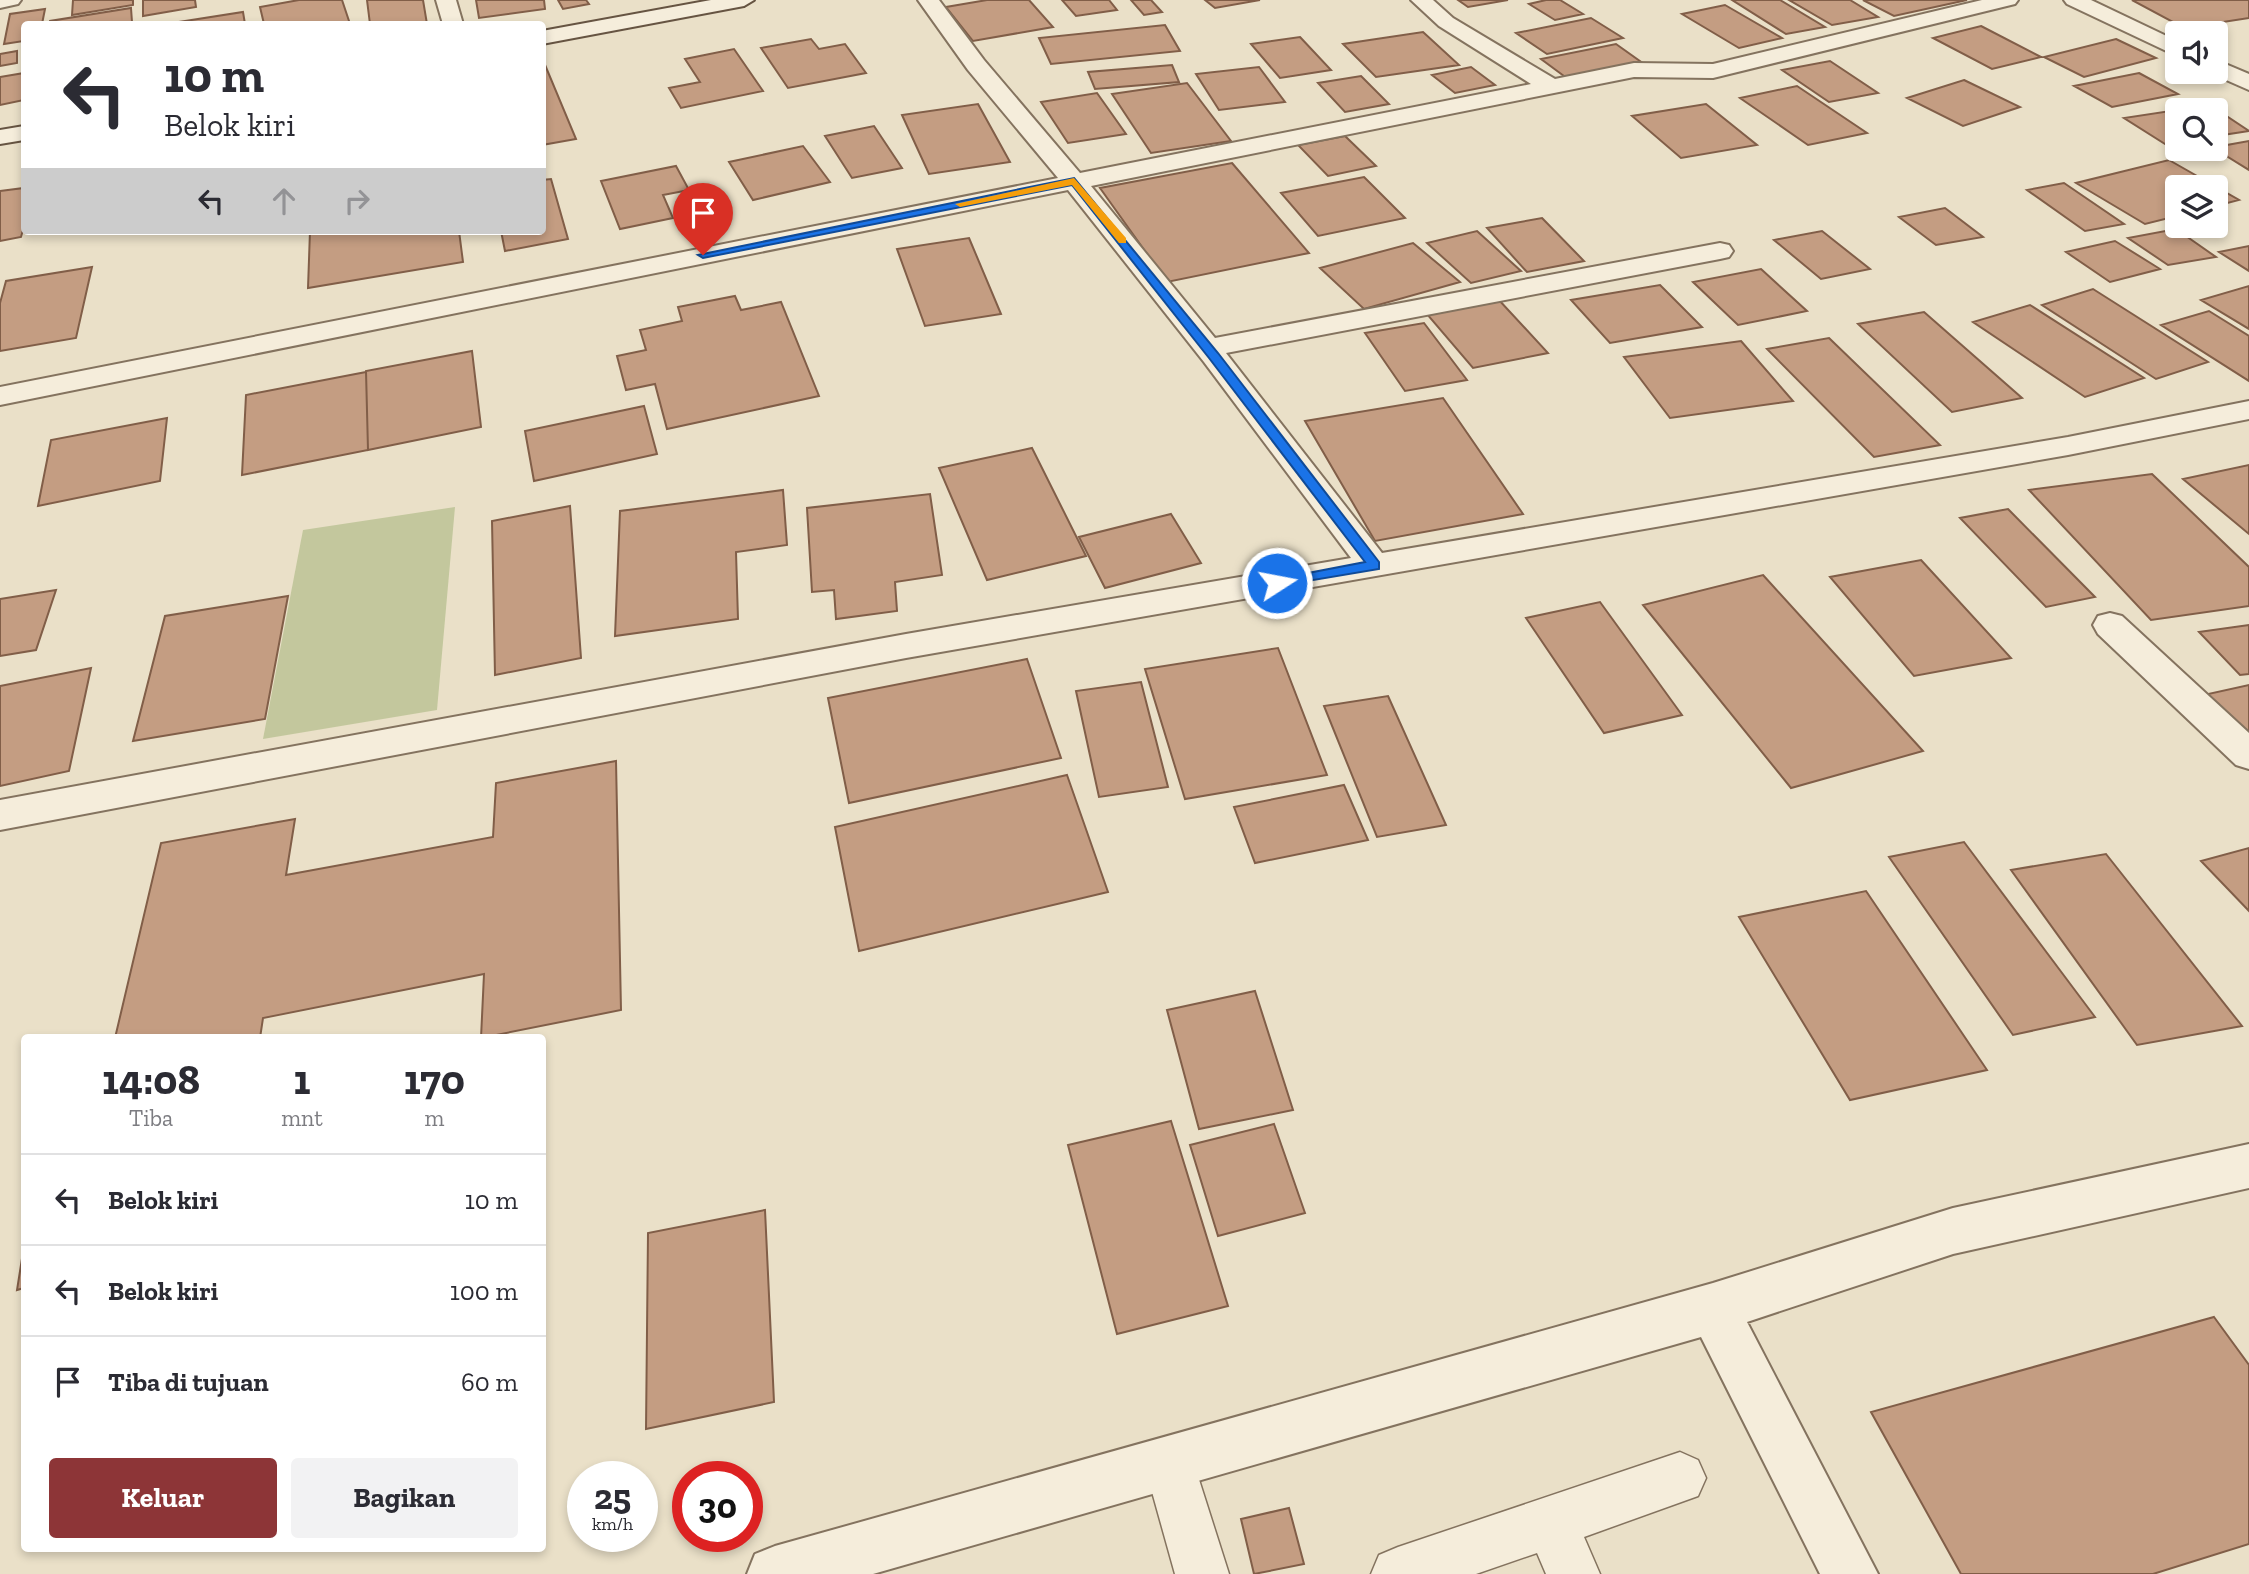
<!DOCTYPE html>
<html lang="id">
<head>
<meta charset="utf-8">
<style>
	:root { --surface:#fff; --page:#f2f2f3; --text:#2b2b33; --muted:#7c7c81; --line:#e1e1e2; --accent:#8d3537 }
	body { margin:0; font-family:"Zilla Slab",serif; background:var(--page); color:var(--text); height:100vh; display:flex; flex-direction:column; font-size:26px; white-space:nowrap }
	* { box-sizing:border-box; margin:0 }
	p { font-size:23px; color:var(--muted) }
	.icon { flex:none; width:38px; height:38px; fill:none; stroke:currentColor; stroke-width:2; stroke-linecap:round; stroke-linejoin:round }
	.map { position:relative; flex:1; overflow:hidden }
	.sheet { position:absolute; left:21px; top:1034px; width:525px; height:518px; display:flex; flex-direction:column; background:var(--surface); border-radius:7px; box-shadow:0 4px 10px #0003 }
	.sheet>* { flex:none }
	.guide { position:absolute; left:21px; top:21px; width:525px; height:214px; border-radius:7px; box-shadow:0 4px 10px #0003; background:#fff; color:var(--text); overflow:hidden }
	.controls { position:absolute; left:2165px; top:21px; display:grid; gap:14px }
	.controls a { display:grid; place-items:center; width:63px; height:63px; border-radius:7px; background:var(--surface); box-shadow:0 4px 10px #0003; font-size:35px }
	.speed { position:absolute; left:567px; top:1461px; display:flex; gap:14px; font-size:35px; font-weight:700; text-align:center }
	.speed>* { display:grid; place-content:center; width:91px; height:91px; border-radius:50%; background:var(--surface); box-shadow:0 4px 10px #0003; line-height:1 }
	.speed small { font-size:18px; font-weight:400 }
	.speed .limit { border:10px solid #d22; background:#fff; color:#111 }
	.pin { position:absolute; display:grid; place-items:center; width:60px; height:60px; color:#fff; margin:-72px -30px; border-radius:50% 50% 50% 0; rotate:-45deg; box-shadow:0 0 7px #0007 }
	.pin .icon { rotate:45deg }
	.me { position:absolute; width:77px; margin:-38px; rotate:79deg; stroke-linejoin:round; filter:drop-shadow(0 0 5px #0008) }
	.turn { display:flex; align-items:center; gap:24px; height:147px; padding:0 28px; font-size:32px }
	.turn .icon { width:91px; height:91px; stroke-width:2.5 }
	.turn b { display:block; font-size:49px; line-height:60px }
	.lanes { display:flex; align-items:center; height:66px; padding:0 28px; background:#0003; justify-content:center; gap:35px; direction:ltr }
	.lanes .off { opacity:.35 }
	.eta { display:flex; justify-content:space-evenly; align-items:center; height:119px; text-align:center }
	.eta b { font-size:42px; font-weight:700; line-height:49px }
	.action { display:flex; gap:14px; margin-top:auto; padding:14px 28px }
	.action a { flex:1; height:80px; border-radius:7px; background:var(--accent); color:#fff; font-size:28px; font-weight:700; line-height:80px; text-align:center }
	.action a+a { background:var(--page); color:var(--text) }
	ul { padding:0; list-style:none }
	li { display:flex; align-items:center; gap:21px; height:91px; padding:0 28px; border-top:2px solid var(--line) }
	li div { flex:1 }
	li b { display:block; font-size:26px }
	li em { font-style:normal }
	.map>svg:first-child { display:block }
	.green { fill:#c3c79d }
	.building { fill:#c49d82; stroke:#815e48; stroke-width:2 }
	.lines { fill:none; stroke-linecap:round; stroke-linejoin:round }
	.lane-casing { stroke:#84735f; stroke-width:3 }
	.street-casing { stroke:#84735f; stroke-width:4 }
	.secondary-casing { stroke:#665442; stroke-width:4 }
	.lane { fill:#f5eddb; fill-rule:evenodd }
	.street { fill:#f5eddb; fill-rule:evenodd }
	.secondary { fill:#f5eddb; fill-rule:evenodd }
	.route { fill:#1a73e8; stroke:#114b97; stroke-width:2 }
	.slow { fill:#f59e0b }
</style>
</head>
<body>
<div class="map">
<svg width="2249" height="1574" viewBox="0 0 2249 1574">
	<rect width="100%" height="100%" fill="#eae0c8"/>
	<!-- green -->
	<path class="green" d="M 455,507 L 437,710 L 263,739 L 303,530 Z"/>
	<!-- building -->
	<path class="building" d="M 73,0 L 133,0 L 133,5 L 72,15 Z
		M 143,0 L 195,0 L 196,7 L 143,16 Z
		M 299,0 L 342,0 L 350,24 L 264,24 L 260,7 Z
		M 367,0 L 423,0 L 427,24 L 370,24 Z
		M 476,0 L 544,0 L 545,9 L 479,18 Z
		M 558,0 L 586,0 L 589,4 L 563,9 Z
		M 987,0 L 1029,0 L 1053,27 L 973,41 L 946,7 Z
		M 1062,0 L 1109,0 L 1117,10 L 1076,16 Z
		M 1131,0 L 1151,0 L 1162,12 L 1144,15 Z
		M 1205,0 L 1260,0 L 1215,8 Z
		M 1458,0 L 1508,0 L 1468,7 Z
		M 1546,0 L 1560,0 L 1583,14 L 1555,20 L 1529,4 Z
		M 1732,0 L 1780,0 L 1825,27 L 1786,34 Z
		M 1789,0 L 1850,0 L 1878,17 L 1832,25 Z
		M 1863,0 L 1967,0 L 1894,16 Z
		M 2132,0 L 2249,0 L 2249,18 L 2184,28 Z
		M 1725,5 L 1782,38 L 1739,48 L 1682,14 Z
		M 131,8 L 132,22 L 49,24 L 50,21 Z
		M 45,9 L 42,24 L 24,24 L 24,41 L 4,44 L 10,14 Z
		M 243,12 L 245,24 L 166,24 Z
		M 1591,18 L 1623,38 L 1547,54 L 1516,33 Z
		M 1165,25 L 1180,51 L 1051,64 L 1039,38 Z
		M 1981,26 L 2041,57 L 1992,69 L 1933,38 Z
		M 1423,32 L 1459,65 L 1376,77 L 1343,44 Z
		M 1300,37 L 1331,70 L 1280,78 L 1251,44 Z
		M 811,39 L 819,49 L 845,44 L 866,73 L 788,88 L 761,48 Z
		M 2116,39 L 2156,58 L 2084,77 L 2044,57 Z
		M 1616,44 L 1644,64 L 1568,79 L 1541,59 Z
		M 734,49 L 763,91 L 681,108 L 669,88 L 700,82 L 685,59 Z
		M 17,51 L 17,63 L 0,66 L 0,54 Z
		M 542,60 L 543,60 L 576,139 L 542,145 Z
		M 1830,61 L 1878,93 L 1829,102 L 1782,70 Z
		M 1172,65 L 1179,82 L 1095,89 L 1088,72 Z
		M 1259,67 L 1285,102 L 1219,110 L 1196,74 Z
		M 1471,67 L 1495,85 L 1455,93 L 1432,75 Z
		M 24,73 L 24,100 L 0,105 L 0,77 Z
		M 2139,73 L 2178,94 L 2112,107 L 2074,86 Z
		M 1361,76 L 1389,104 L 1345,112 L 1318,83 Z
		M 1964,80 L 2020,107 L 1963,126 L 1907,98 Z
		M 1187,83 L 1231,141 L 1151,153 L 1112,94 Z
		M 1797,86 L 1867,133 L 1808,145 L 1740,98 Z
		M 1097,93 L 1126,134 L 1068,143 L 1041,102 Z
		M 978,104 L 1010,162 L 929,174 L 902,115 Z
		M 1706,104 L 1757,145 L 1681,158 L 1632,116 Z
		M 2210,105 L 2249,131 L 2216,136 L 2216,110 L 2177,110 L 2177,142 L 2165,144 L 2124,118 Z
		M 874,126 L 902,168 L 852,178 L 825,136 Z
		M 1345,136 L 1376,166 L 1328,176 L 1298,145 Z
		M 2249,141 L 2249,170 L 2215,149 L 2216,147 Z
		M 803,146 L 830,182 L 753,200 L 729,162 Z
		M 2169,160 L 2239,200 L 2216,206 L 2216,187 L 2177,187 L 2177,216 L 2145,224 L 2076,183 Z
		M 1232,163 L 1309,253 L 1167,282 L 1100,188 Z
		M 676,166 L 689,190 L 663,195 L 673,218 L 620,229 L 601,181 Z
		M 1364,177 L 1405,218 L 1318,236 L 1281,193 Z
		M 551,179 L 568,239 L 505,251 L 501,231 L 542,231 L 542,180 Z
		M 2064,183 L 2124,224 L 2085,231 L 2027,190 Z
		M 24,188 L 24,226 L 21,237 L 0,241 L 0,191 Z
		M 1945,208 L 1983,237 L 1936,245 L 1899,217 Z
		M 1542,218 L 1584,261 L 1527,272 L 1487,228 Z
		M 2176,229 L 2216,257 L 2168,265 L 2128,238 Z
		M 310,231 L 459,231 L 463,262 L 308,288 Z
		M 1477,231 L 1521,271 L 1471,283 L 1427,243 Z
		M 1822,231 L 1870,269 L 1821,279 L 1774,240 Z
		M 969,238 L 1001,314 L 925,326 L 897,249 Z
		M 2115,241 L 2160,269 L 2110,282 L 2066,252 Z
		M 1413,243 L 1460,282 L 1364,309 L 1320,268 Z
		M 2249,246 L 2249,271 L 2219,252 Z
		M 92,267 L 76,338 L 0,351 L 0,303 L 6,281 Z
		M 1761,269 L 1807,311 L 1738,325 L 1693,282 Z
		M 1660,285 L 1702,327 L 1610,343 L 1571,300 Z
		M 2249,286 L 2249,329 L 2201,300 Z
		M 2093,289 L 2208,362 L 2156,379 L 2042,305 Z
		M 735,296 L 741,310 L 781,302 L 819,396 L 667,429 L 655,384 L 626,390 L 617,356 L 646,350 L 640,330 L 682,321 L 678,307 Z
		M 1498,299 L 1548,353 L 1473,368 L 1426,313 Z
		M 2030,305 L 2144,378 L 2085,397 L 1973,322 Z
		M 2209,311 L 2249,336 L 2249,381 L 2161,325 Z
		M 1924,312 L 2022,398 L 1952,412 L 1858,324 Z
		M 1424,323 L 1467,380 L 1405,391 L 1365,333 Z
		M 1829,338 L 1940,445 L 1874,457 L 1767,349 Z
		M 1741,341 L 1793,401 L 1670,418 L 1624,357 Z
		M 472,351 L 481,427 L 368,450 L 366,371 Z
		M 366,372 L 368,450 L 242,475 L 246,395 Z
		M 1443,398 L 1523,514 L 1375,541 L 1305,421 Z
		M 644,406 L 657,454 L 534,481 L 525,431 Z
		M 167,418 L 160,481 L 38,506 L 51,440 Z
		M 1032,448 L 1086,556 L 987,580 L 939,468 Z
		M 2249,465 L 2249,534 L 2183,479 Z
		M 2152,474 L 2249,567 L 2249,606 L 2151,620 L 2029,490 Z
		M 783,490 L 787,545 L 736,552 L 738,619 L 615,636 L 620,511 Z
		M 930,494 L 942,575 L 895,582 L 897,611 L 836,619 L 834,590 L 812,592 L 807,508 Z
		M 570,506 L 581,658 L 495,675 L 492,521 Z
		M 2008,509 L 2095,597 L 2046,607 L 1960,518 Z
		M 1171,514 L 1201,563 L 1105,588 L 1079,537 Z
		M 1921,560 L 2011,658 L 1914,676 L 1830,577 Z
		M 1763,575 L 1923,751 L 1791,788 L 1643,605 Z
		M 56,590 L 36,650 L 0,656 L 0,599 Z
		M 288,596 L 265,719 L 133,741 L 165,616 Z
		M 1600,602 L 1682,715 L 1604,733 L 1526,618 Z
		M 2249,625 L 2249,674 L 2240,675 L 2199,632 Z
		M 1278,648 L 1327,775 L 1185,799 L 1145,669 Z
		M 1027,659 L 1061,758 L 849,803 L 828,698 Z
		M 91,668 L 69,771 L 0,786 L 0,686 Z
		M 1141,682 L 1168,787 L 1099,797 L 1076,691 Z
		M 2249,685 L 2249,746 L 2199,696 Z
		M 1388,696 L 1446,825 L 1377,837 L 1324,706 Z
		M 616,761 L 621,1010 L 481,1038 L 484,974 L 263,1018 L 260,1038 L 115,1038 L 161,843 L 295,819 L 286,875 L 493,837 L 496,783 Z
		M 1067,775 L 1108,892 L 859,951 L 835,827 Z
		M 1344,785 L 1368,840 L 1255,863 L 1234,807 Z
		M 1964,842 L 2095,1017 L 2013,1035 L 1889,857 Z
		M 2249,848 L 2249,911 L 2201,861 Z
		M 2106,854 L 2242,1026 L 2137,1045 L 2011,870 Z
		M 1866,891 L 1987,1070 L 1850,1100 L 1739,917 Z
		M 1255,991 L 1293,1110 L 1199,1129 L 1167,1010 Z
		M 1171,1121 L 1228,1306 L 1117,1334 L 1068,1145 Z
		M 1274,1124 L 1305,1213 L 1218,1236 L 1190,1145 Z
		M 765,1210 L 774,1402 L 646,1429 L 648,1233 Z
		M 24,1246 L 24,1288 L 17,1290 Z
		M 2214,1317 L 2249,1365 L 2249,1544 L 2153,1574 L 1961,1574 L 1871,1412 Z
		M 1289,1508 L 1304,1564 L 1254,1574 L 1241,1519 Z"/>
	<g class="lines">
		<!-- lane casing -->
		<g class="lane-casing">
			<path id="lane" d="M 1170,1437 L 1188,1445 L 1229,1574 L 1175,1574 L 1144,1463 L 1152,1445 Z
				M 1680,1452 L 1698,1460 L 1706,1478 L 1698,1496 L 1584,1537 L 1600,1574 L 1546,1574 L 1537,1553 L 1476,1574 L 1371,1574 L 1379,1555 L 1398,1547 Z"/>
		</g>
		<!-- street casing -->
		<g class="street-casing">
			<path id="street" d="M 0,0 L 21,0 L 18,4 L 0,8 Z
				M 436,0 L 456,0 L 463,24 L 443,24 Z
				M 918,0 L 939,0 L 984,60 L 1080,173 L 1531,84 L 1439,26 L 1411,0 L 1433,0 L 1453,18 L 1555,79 L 1634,63 L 1713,64 L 1982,0 L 2018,0 L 2015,4 L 1713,78 L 1634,77 L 1091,186 L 1215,338 L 1720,243 L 1729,245 L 1733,251 L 1729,257 L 1720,259 L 1226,353 L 1382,553 L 2068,437 L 2249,401 L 2249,419 L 2068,455 L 906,658 L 0,830 L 0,800 L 906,634 L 1351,558 L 1204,362 L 1068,190 L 0,405 L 0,387 L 1058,178 L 968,70 Z
				M 2064,0 L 2091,0 L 2177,41 L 2177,56 L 2067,4 Z
				M 2216,60 L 2249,74 L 2249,90 L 2208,72 L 2216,72 Z
				M 2110,613 L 2122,616 L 2249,733 L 2249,769 L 2236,765 L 2098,634 L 2093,625 L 2098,616 Z
				M 2249,1144 L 2249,1188 L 1953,1254 L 1747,1322 L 1878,1574 L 1820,1574 L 1701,1337 L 873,1574 L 747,1574 L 755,1554 L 775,1546 L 1713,1283 L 1953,1208 Z"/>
		</g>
		<!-- secondary casing -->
		<g class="secondary-casing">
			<path id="secondary" d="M 711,0 L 754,0 L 744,6 L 542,44 L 542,31 Z
				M 24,126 L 24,140 L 0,144 L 0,130 Z"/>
		</g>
		<!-- lane -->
		<use href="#lane" class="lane"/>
		<!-- street -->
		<use href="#street" class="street"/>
		<!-- secondary -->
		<use href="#secondary" class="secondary"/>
	</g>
	<!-- route -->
	<path class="route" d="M 1074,178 L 1218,353 L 1379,562 L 1379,569 L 1272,587 L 1270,583 L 1277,579 L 1365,562 L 1209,358 L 1072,185 L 703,258 L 698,255 Z"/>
	<!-- slow -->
	<path class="slow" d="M 1074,178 L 1126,238 L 1126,243 L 1119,243 L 1072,185 L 960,207 L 955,204 Z"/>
</svg>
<div class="controls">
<a><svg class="icon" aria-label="sound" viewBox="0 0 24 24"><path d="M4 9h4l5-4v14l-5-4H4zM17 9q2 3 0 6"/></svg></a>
<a><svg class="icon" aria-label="search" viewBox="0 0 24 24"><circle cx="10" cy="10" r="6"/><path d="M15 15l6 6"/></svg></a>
<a><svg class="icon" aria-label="layers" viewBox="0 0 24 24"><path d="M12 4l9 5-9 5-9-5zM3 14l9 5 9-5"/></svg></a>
</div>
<div class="speed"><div>25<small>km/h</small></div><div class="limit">30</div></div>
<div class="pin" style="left:703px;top:255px;background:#d93025"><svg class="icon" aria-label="arrive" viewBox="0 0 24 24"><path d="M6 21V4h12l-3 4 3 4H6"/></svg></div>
<svg class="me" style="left:1277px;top:583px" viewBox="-20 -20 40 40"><circle r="17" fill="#1a73e8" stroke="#fff" stroke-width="3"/><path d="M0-11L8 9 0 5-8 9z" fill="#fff"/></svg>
<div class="guide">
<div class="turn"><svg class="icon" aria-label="left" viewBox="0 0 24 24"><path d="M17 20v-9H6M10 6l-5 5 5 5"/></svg><div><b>10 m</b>Belok kiri</div></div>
<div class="lanes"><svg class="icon" aria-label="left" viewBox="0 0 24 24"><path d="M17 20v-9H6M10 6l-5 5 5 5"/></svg><svg class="icon off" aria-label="ahead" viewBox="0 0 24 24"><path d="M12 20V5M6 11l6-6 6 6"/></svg><svg class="icon off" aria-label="right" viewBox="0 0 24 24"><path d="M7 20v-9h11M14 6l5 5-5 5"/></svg></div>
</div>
<section class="sheet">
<div class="eta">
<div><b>14:08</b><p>Tiba</p></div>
<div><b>1</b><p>mnt</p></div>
<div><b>170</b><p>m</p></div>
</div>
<ul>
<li><svg class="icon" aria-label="left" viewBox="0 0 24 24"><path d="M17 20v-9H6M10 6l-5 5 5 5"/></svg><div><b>Belok kiri</b></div><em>10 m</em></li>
<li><svg class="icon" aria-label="left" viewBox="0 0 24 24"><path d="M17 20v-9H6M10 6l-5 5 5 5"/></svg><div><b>Belok kiri</b></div><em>100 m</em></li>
<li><svg class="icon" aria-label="arrive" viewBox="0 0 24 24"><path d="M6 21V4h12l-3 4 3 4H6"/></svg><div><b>Tiba di tujuan</b></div><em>60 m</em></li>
</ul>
<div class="action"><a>Keluar</a><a>Bagikan</a></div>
</section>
</div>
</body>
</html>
